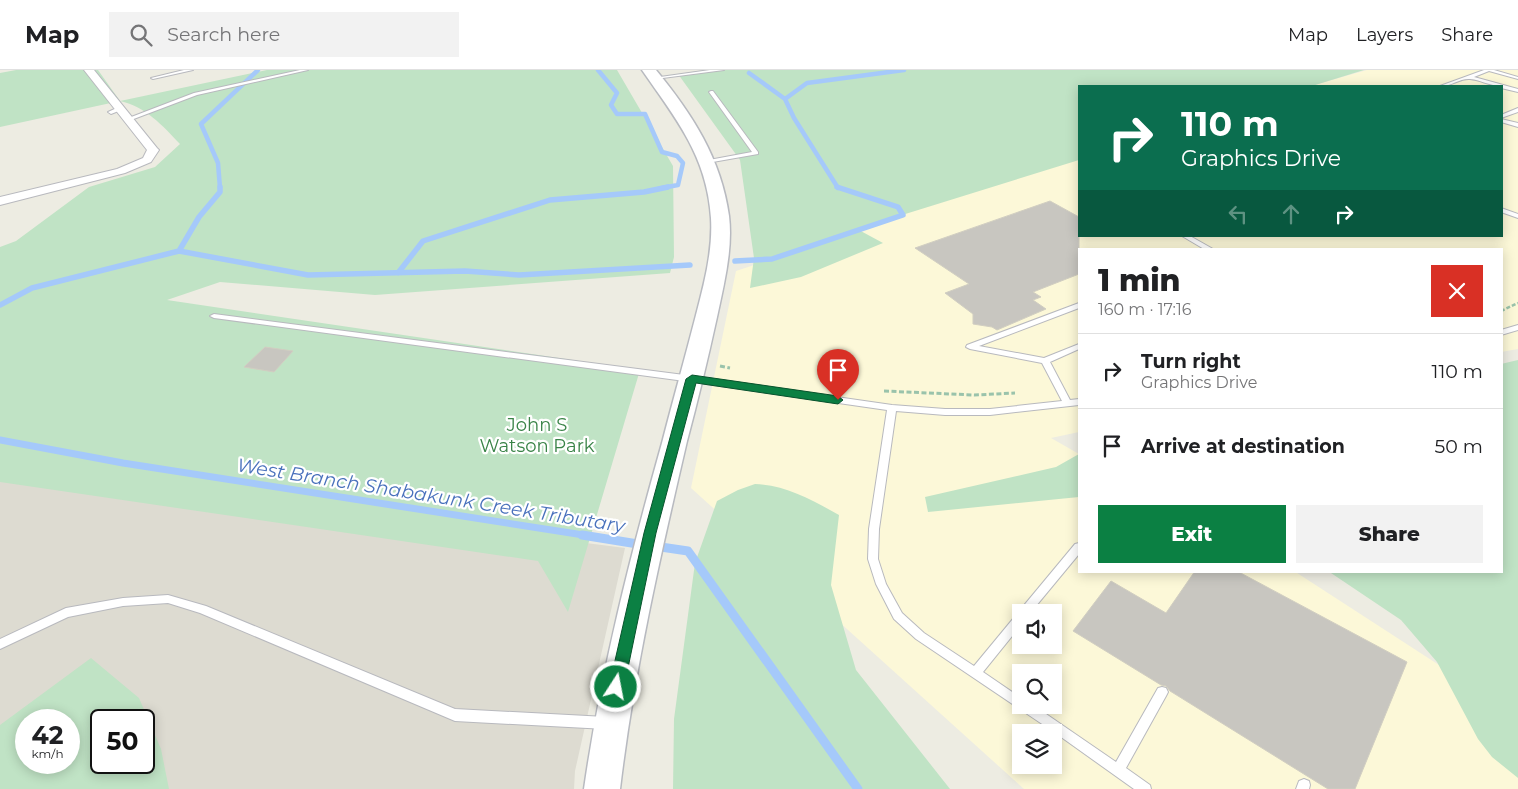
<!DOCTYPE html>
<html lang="en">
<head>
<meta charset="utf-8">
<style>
	:root { --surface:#fff; --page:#f2f2f2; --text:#202124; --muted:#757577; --line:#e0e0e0; --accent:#0b8043 }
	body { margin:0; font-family:Montserrat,sans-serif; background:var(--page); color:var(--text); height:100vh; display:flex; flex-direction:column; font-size:19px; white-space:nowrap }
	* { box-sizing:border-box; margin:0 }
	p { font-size:16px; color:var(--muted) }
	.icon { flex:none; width:28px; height:28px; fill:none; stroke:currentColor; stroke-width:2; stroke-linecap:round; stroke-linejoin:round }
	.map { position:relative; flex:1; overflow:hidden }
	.details { position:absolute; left:1078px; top:178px; width:425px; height:325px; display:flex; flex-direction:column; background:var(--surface); border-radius:0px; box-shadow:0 2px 12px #0003 }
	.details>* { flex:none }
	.top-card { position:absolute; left:1078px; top:15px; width:425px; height:152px; border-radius:0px; box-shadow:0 2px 12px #0003; background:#0b6e4f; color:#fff; overflow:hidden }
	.controls { position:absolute; left:1012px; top:534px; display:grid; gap:10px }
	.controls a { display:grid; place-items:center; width:50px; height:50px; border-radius:0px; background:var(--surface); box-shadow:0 2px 12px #0003; font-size:25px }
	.speed { position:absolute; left:15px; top:639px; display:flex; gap:10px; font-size:25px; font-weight:700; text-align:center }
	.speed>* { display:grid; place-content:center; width:65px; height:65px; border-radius:50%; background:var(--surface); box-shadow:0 2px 12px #0003; line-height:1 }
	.speed small { font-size:12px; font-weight:400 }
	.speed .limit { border:2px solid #111; border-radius:8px; background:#fff; color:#111 }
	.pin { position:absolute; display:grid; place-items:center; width:42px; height:42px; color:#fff; margin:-51px -21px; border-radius:50% 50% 50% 0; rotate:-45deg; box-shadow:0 0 5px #0007 }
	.pin .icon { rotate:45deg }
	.me { position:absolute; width:55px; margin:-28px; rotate:11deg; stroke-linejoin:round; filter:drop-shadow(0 0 4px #0008) }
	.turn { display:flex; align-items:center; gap:18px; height:105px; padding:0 20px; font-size:22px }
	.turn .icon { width:65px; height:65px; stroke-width:2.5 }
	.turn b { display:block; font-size:35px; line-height:42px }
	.lanes { display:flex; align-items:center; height:48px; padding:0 20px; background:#0003; justify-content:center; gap:25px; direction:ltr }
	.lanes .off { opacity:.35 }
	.round { display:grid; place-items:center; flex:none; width:52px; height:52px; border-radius:0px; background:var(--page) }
	.summary { display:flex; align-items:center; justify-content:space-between; height:85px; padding:0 20px }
	h1 { font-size:30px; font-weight:800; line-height:38px }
	.cta { display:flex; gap:10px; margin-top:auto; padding:10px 20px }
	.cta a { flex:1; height:58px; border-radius:0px; background:var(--accent); color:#fff; font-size:20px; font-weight:800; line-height:58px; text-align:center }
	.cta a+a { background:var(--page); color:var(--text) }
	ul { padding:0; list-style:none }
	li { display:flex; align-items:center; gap:15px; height:75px; padding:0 20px; border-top:1px solid var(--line) }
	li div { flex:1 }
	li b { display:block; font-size:19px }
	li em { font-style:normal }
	header { display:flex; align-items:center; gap:30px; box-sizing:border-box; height:70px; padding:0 25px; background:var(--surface); border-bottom:1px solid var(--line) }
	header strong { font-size:24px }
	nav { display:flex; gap:28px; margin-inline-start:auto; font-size:18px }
	.search { width:350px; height:45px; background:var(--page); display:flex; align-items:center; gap:12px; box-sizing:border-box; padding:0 18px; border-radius:0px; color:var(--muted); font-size:19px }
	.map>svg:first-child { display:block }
	.commercial { fill:#fcf8d8; fill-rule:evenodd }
	.education { fill:#dddbd1; fill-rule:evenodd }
	.green { fill:#c0e3c5; fill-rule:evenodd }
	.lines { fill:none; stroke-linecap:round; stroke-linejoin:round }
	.stream-far3 { stroke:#a5c9fa; stroke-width:4.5 }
	.stream-far2 { stroke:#a5c9fa; stroke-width:5.5 }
	.stream-far1 { stroke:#a5c9fa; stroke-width:7 }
	.stream { stroke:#a5c9fa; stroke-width:9 }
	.building { fill:#c8c6c0; stroke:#d1cec1 }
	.lane-casing { stroke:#b8b9be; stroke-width:2 }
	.street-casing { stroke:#b8b9be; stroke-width:2 }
	.secondary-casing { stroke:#b8bac0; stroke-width:3 }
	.path-far1 { stroke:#9ac3ab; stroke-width:2.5; stroke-dasharray:4 2; stroke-linecap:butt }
	.path { stroke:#9ac3ab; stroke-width:3; stroke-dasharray:5 2.5; stroke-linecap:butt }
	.lane { fill:#fff; fill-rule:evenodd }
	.street { fill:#fff; fill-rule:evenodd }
	.secondary { fill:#fff; fill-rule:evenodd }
	.route { fill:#0b8043; stroke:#07532c }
	.labels { text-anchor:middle; stroke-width:4.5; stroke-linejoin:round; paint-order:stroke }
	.park-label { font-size:18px; fill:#398347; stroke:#fff }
	.water-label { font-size:19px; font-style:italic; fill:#4971bc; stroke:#fff }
</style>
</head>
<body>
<header>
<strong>Map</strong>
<div class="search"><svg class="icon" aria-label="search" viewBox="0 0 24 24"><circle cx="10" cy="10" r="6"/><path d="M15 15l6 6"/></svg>Search here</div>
<nav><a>Map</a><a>Layers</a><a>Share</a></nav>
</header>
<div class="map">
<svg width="1518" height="719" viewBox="0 0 1518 719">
	<rect width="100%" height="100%" fill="#edece2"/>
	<!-- commercial -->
	<path class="commercial" d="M 1367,0 L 1518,0 L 1518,279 L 1501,282 L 1501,179 L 1079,179 L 1079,362 L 1051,368 L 1079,384 L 1079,501 L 1294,501 L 1476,619 L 1518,705 L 1518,719 L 1024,719 L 691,418 L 736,201 L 772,189 L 898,137 L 1079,84 L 1079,166 L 1501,166 L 1501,16 L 1311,16 ZM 1021,542 L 1054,542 L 1054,575 L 1021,575 ZM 1021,602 L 1054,602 L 1054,635 L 1021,635 ZM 1021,662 L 1054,662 L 1054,695 L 1021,695 Z"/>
	<!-- education -->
	<path class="education" d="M 0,398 L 625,478 L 575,701 L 574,719 L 0,719 ZM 26,650 L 69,650 L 69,692 L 26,692 ZM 101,650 L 144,650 L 144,692 L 101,692 Z"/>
	<!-- green -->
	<path class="green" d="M 16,0 L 98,0 L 120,31 L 267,0 L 617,0 L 673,96 L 674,187 L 670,203 L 375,225 L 220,212 L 167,230 L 640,300 L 568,542 L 538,491 L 0,412 L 0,177 L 16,171 L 89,117 L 155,97 L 180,74 C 162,55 146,37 120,31 L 0,57 L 0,3 Z
		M 706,0 L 1364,0 L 1312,16 L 1079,16 L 1079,90 L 857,159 L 883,173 L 801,207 L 750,218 L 754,188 L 740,90 L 678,4 Z
		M 1518,290 L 1518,708 L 1492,687 L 1478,669 L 1437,592 L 1401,550 L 1328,501 L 1501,501 L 1501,294 Z
		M 1079,384 L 1079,427 L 928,442 L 925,427 L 1056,397 Z
		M 755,414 C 786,415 812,430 839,445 L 831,515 L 856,600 L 950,719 L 673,719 L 674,649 L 695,493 L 717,431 L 738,420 Z
		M 91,588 L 139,628 L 161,679 L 169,719 L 0,719 L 0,655 ZM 26,650 L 69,650 L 69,692 L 26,692 ZM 101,650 L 144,650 L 144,692 L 101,692 Z"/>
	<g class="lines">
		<!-- stream-far3 -->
		<path class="stream-far3" d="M 598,0 L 617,23 L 611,35 L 617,44 L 645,44 L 662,82 L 677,86 L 683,93 L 678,115 L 662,118
			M 749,3 L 785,29
			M 220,118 L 218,93 L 201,54 L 258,0
			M 838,118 L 794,48 L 785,29 L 807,13 L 904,0"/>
		<!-- stream-far2 -->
		<path class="stream-far2" d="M 179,181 L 199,147 L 220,122 L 220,117
			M 735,191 L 772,189 L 903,145 L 898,137 L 837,117
			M 398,203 L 423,171 L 550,130 L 644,122 L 668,117
			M 0,235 L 32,218 L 179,181 L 308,205 L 465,201 L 519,205 L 690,195"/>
		<!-- stream-far1 -->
		<path class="stream-far1" d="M 0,370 L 123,393 L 590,466"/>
		<!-- stream -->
		<path class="stream" d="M 582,465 L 644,475
			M 654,476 L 688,481 L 858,719"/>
	</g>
	<!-- building -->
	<path class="building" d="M 1050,131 L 1079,147 L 1079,204 L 1033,222 L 1041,227 L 1033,230 L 1046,239 L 997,260 L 992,257 L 973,254 L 973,244 L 945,223 L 969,214 L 915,178 Z
		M 265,277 L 293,281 L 274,302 L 244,297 Z
		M 1195,501 L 1237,501 L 1407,592 L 1355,719 L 1328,719 L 1170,621 L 1166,616 L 1161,615 L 1073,561 L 1111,511 L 1166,543 Z"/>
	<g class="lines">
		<!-- lane casing -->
		<g class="lane-casing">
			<path id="lane" d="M 184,0 L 193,0 L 153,9 L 151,8 Z
				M 300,0 L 308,0 L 197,25 L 131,50 L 126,49 L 194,23 Z
				M 710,0 L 724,0 L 655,9 L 653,8 Z
				M 1484,0 L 1494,0 L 1518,7 L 1518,9 L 1489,1 L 1474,7 L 1518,19 L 1518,22 L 1501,18 L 1501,16 C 1490,16 1481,10 1470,9 C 1460,8 1450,17 1440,16 Z
				M 711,21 L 713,21 L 758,82 L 758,84 L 707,93 L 707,91 L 709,90 L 752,82 L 709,22 Z
				M 119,37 L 122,39 L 121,40 L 111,44 L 108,42 Z
				M 1518,38 L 1518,42 L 1501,48 L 1501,45 Z
				M 1501,49 L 1518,53 L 1518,57 L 1501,52 Z
				M 1501,138 L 1518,144 L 1518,148 L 1501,142 Z
				M 1182,166 L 1190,166 L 1213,179 L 1204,179 Z
				M 1079,233 L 1079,238 L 979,276 L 1044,288 L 1079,274 L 1079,279 L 1050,292 L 1070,330 L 1079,329 L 1079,335 L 990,345 L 945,345 L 896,341 L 879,459 L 878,489 L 886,514 L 902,543 L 924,563 L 974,596 L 1017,544 L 1020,543 L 1021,539 L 1075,474 L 1079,473 L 1079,484 L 1031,542 L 1021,542 L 1021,555 L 983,602 L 1021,628 L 1021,635 L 1033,635 L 1116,692 L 1158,618 L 1162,617 L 1166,618 L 1168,622 L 1166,626 L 1126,698 L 1150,715 L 1151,719 L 1134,719 L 1054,662 L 916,569 L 894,549 L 876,514 L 868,489 L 869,459 L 887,340 L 692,312 L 214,248 L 210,246 L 214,244 L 692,306 L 892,335 L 945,339 L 990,339 L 1062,331 L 1042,293 L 970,279 L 966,277 L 967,275 Z
				M 1518,255 L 1518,260 L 1501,265 L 1501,260 Z
				M 168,525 L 206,536 L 455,639 L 606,647 L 610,649 L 612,653 L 610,657 L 606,659 L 455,651 L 200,543 L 168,533 L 123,536 L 68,547 L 0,579 L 0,569 L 66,538 L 123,528 Z
				M 1304,709 L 1309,711 L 1310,715 L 1309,719 L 1296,719 L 1299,711 Z"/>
		</g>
		<!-- street casing -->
		<g class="street-casing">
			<path id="street" d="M 84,0 L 94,0 L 157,78 L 159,80 L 151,92 L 125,103 L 0,135 L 0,127 L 117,99 L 143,88 L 147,80 Z"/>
		</g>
		<!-- secondary casing -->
		<g class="secondary-casing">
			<path id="secondary" d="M 642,0 L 656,0 C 692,44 721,88 729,146 C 733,179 724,214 717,247 C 708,288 698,330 687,371 C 660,487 634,601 620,719 L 584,719 C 601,601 630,487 662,373 C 673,330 685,288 696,245 C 704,214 713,181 711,148 C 707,86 676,49 642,0 Z"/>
		</g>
		<!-- path-far1 -->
		<path class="path-far1" d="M 1501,241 L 1518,233"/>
		<!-- path -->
		<path class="path" d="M 720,296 L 730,298
			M 884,321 L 974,325 L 1015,323"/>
		<!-- lane -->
		<use href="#lane" class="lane"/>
		<!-- street -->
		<use href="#street" class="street"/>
		<!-- secondary -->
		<use href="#secondary" class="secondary"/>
	</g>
	<!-- route -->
	<path class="route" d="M 692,305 L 838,326 L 843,330 L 838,334 L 696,313 L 656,463 L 624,617 L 622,622 L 616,624 L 611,622 L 609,617 L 644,463 L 686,309 Z"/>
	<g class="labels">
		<!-- park labels -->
		<g class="park-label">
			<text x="537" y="361">John S<tspan x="537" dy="21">Watson Park</tspan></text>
		</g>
		<!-- water labels -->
		<g class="water-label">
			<text transform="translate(431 425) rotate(9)" y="7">West Branch Shabakunk Creek Tributary</text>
		</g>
	</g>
</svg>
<div class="controls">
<a><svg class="icon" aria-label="sound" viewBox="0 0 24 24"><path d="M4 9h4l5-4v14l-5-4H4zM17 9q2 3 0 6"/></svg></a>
<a><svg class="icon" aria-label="search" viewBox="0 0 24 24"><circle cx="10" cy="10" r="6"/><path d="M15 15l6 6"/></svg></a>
<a><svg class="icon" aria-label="layers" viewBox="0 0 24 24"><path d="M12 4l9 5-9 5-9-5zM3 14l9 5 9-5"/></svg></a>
</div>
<div class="speed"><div>42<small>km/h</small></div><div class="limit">50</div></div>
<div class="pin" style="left:838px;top:330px;background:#d93025"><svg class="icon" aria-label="arrive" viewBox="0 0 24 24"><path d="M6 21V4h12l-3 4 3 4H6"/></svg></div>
<svg class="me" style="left:616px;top:617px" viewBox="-20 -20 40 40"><circle r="17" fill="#0b8043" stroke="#fff" stroke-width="3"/><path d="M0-11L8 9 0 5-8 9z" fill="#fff"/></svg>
<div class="top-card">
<div class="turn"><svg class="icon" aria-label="right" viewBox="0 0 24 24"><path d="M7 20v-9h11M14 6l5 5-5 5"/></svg><div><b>110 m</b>Graphics Drive</div></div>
<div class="lanes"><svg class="icon off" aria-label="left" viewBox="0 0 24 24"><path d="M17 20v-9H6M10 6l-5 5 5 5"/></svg><svg class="icon off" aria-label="ahead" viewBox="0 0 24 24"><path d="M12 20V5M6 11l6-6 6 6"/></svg><svg class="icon" aria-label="right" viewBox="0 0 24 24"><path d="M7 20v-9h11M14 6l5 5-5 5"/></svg></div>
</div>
<section class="details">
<div class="summary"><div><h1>1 min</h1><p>160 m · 17:16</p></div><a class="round" style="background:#d93025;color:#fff"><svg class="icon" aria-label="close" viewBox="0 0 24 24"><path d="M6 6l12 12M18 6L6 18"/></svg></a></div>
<ul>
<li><svg class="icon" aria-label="right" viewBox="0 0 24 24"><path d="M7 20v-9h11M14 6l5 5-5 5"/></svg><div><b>Turn right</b><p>Graphics Drive</p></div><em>110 m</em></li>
<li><svg class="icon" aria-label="arrive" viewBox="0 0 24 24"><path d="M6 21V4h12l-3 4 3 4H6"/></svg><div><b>Arrive at destination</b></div><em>50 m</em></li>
</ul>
<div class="cta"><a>Exit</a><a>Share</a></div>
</section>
</div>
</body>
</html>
